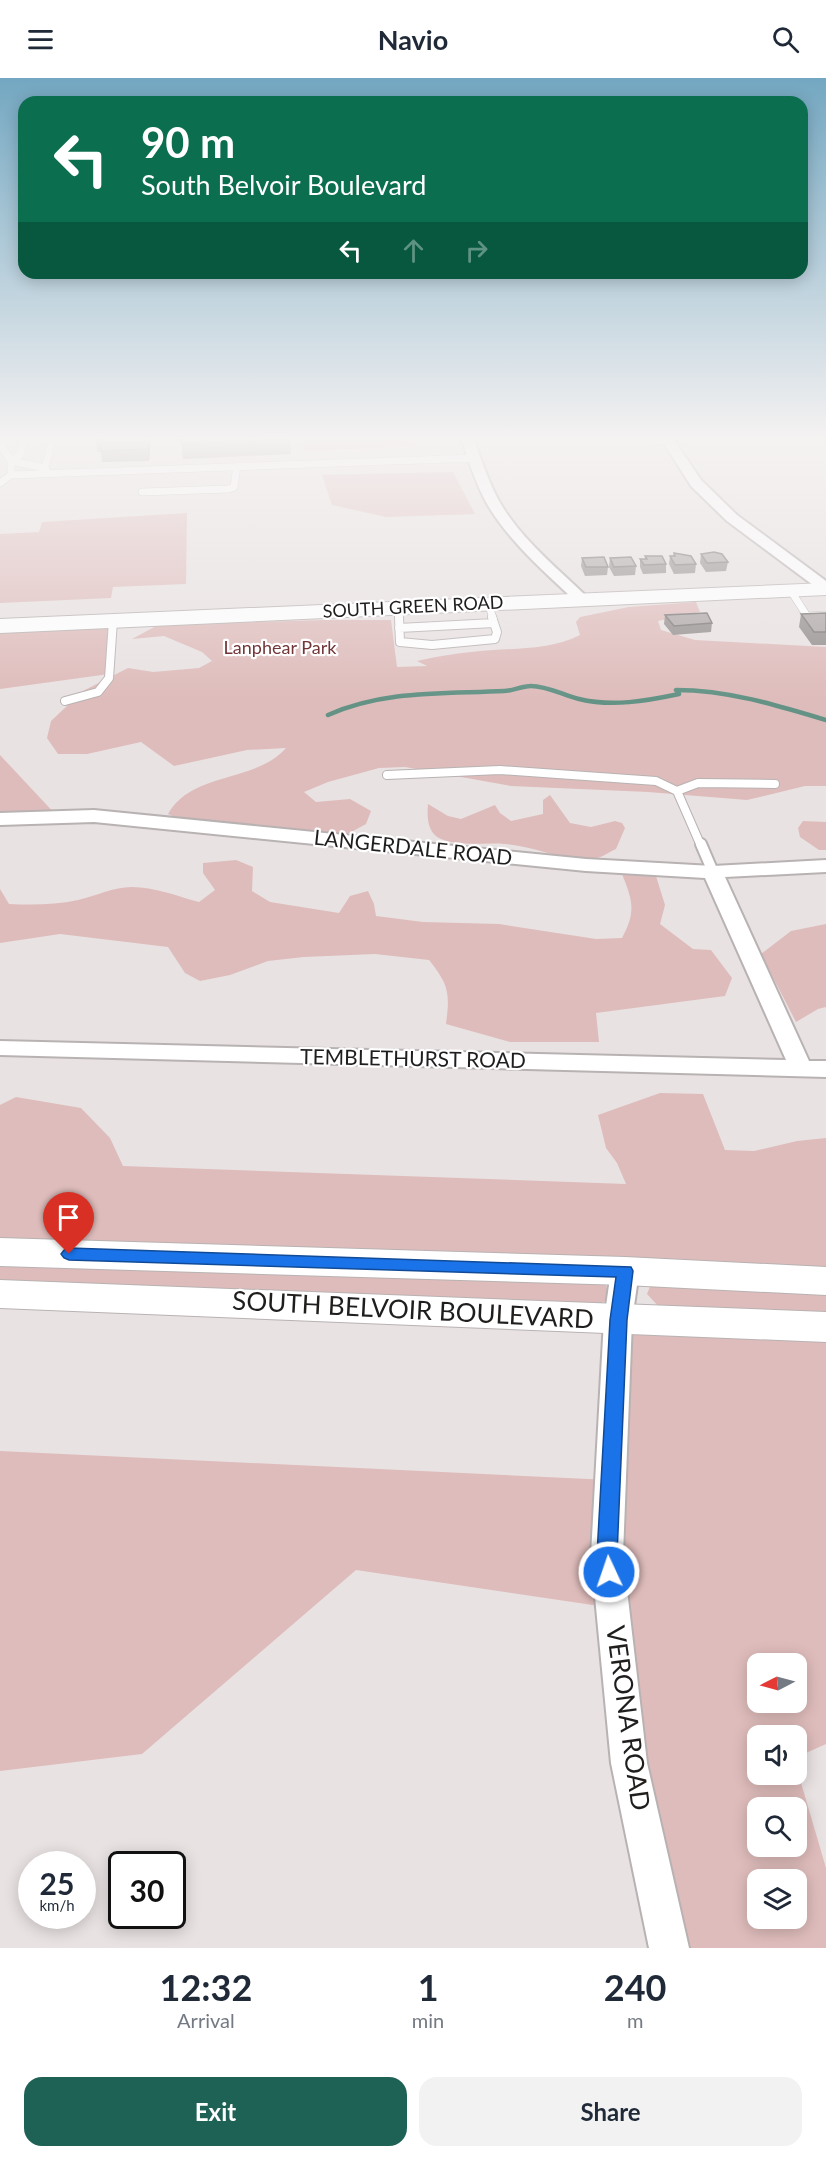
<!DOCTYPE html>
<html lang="en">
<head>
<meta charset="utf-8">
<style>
	:root { --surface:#fff; --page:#f2f2f3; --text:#1f2937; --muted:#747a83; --accent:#1d6254 }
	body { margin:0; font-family:Lato,sans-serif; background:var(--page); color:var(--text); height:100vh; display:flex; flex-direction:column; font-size:22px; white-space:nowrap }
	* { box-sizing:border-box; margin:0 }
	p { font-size:20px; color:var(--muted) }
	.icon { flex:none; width:33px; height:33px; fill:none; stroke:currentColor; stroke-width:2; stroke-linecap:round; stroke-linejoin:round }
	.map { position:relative; height:1870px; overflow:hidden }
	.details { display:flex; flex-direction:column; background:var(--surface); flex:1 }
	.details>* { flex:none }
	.hud { position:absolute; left:18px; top:18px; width:790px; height:183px; border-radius:18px; box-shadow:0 3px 15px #0003; background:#0b6e4f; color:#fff; overflow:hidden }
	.needle { width:39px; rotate:264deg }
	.buttons { position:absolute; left:747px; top:1575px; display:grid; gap:12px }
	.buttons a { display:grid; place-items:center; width:60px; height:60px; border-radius:12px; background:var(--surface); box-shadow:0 3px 15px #0003; font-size:30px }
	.speed { position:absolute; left:18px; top:1773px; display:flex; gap:12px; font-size:30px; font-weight:700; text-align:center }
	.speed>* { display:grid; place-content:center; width:78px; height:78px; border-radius:50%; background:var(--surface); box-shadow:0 3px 15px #0003; line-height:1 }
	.speed small { font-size:15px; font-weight:400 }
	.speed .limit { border:3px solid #111; border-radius:9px; background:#fff; color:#111 }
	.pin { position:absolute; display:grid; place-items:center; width:51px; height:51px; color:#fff; margin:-62px -26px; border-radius:50% 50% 50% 0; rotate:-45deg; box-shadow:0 0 6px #0007 }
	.pin .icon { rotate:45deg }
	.me { position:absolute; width:66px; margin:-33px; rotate:357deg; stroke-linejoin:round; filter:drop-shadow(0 0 4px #0008) }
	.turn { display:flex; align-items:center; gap:21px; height:126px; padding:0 24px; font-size:27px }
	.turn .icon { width:78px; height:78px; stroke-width:2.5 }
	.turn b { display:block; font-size:42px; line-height:51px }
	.lanes { display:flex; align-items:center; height:57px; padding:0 24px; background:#0003; justify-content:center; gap:30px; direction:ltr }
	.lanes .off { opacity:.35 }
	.eta { display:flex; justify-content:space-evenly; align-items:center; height:102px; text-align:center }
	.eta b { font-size:36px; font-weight:700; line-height:42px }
	.cta { display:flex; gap:12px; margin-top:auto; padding:12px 24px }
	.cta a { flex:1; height:69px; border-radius:18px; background:var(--accent); color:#fff; font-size:24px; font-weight:700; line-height:69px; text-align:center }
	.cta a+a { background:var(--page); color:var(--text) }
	header { display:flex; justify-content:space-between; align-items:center; height:78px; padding:0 24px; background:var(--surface); font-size:27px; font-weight:700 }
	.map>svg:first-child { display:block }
	.green { fill:#debcbb; fill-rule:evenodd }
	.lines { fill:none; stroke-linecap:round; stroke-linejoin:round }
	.stream { stroke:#649386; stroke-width:4.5 }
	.lane-far2-casing { stroke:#b9b2b2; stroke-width:8 }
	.lane-far1-casing { stroke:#b9b2b2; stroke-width:10 }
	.lane-casing { stroke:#b9b2b2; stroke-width:14 }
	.street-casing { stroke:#b9b2b2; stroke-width:4 }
	.secondary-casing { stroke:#b9b2b2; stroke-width:2 }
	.lane-far2 { stroke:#fff; stroke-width:7 }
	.lane-far1 { stroke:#fff; stroke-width:8 }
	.lane { stroke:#fff; stroke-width:10 }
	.street { fill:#fff; fill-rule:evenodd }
	.secondary { fill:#fff; fill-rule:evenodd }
	.wall { fill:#958f8f }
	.shaded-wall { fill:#797474 }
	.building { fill:#ada6a6; stroke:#797474; stroke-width:1.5 }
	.route { fill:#1a73e8; stroke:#114b97; stroke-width:1.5 }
	.labels { text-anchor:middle; stroke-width:4.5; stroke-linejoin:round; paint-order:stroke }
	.far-street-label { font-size:18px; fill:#201e1d; stroke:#fff }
	.far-park-label { font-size:18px; fill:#723637; stroke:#fff }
	.street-label { font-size:21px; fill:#201e1d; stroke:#fff }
	.near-street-label { font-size:26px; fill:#201e1d; stroke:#fff }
</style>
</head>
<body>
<header><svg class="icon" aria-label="menu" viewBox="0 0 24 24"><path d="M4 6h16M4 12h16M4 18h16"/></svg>Navio<svg class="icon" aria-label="search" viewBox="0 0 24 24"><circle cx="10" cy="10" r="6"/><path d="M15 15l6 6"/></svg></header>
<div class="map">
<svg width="826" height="1870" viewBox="0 0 826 1870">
	<rect width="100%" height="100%" fill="#e9e2e2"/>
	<!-- green -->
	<path class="green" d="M 307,359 L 407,359 L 409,366 L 402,369 L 303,373 L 304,364 Z
		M 453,394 L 475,436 L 386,439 L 332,427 L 322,397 Z
		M 187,435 L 186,506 L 113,509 L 111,520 L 0,525 L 0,456 L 39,454 L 42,444 Z
		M 696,524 L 700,534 L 658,543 L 661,552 L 695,562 L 826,569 L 826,708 L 805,708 L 747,722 L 648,714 L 511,708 L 405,689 L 379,690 L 328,704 L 304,714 L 316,724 L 350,721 L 371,733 L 366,746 L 344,758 L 182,742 L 168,736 C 192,693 256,705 286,670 L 247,672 L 174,688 L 141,664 L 87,676 L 58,676 L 47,660 L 51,643 L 83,613 L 128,590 L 153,594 L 199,590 L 212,583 L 202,574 L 164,558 L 132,561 L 158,547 L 323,542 L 391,542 L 397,589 L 427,588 L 417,583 C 442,577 467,574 493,572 C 523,570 552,571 580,557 L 576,544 L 580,539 L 629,529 Z
		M 113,543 L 109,596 L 0,611 L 0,548 Z
		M 0,677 L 58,739 L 0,741 Z
		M 550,717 L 570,745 L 591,749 L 615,743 L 622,745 L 625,750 L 616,771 C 609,774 600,781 591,781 C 561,783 535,768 505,766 C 486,764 460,769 441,761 C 427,755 427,739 428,726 L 448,738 L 461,741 L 495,727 L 500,735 L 511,743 L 543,736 L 543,722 Z
		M 803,743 L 826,744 L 826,772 L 819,772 L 800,759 L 798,750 Z
		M 236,782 L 253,789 L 252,813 L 270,824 L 339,835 L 350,818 L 368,813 L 374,826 L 376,838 L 423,844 L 499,846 L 596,861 L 622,860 C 636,834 633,823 622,796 L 656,798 L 665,827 L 660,846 L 693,871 L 711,872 L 732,900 L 725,918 L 596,935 L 599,964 L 510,964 L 446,946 C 450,915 449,907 429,882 L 375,876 L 304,879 L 268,883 L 230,897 L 200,903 L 185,895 L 168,869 L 60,856 L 0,865 L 0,811 L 9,826 C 32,827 55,827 78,822 C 96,818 113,809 132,809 C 154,809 177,818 199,824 L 215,812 L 203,795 L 203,785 Z
		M 826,846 L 826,929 L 818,931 L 796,944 L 761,876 L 791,853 Z
		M 660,1015 L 703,1016 L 725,1072 L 754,1073 L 797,1063 L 826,1060 L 826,1203 L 0,1174 L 0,1027 L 16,1019 L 81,1030 L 110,1060 L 123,1088 L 626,1106 L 617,1085 L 606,1070 L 598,1037 Z
		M 0,1181 L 605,1206 L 610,1216 C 605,1228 595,1227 584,1227 L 291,1213 L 0,1205 Z
		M 651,1206 L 826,1209 L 826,1234 L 659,1229 L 647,1216 Z
		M 618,1242 L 826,1249 L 826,1666 L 797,1679 L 796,1658 L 758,1658 L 758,1696 L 796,1696 L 797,1691 L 826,1790 L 826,1870 L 669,1870 L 613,1530 L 356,1492 L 142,1676 L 0,1693 L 0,1373 L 610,1402 ZM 758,1586 L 796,1586 L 796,1624 L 758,1624 ZM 758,1730 L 796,1730 L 796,1768 L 758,1768 ZM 758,1802 L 796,1802 L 796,1840 L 758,1840 Z"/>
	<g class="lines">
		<!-- stream -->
		<path class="stream" d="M 328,637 C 384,612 443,616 504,613 C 513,613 521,608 531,608 C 547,608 563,617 579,621 C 612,629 646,623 679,616 L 676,612 C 727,612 777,627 826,642"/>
		<!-- lane-far2 casing -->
		<g class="lane-far2-casing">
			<path id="lane-far2" d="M 586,364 L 669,363
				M 11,383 L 45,390
				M 11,383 L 20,377 L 24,359
				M 48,394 L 45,390 L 53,359
				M 11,397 L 475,380
				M 0,405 L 11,397 L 11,383 L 2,369 L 5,359
				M 142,414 L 229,411 L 234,409 L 237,388
				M 791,513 L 807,538 L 826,537
				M 488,525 L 493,540
				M 399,529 L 399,540"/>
		</g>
		<!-- lane-far1 casing -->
		<g class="lane-far1-casing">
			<path id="lane-far1" d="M 399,539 L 400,564 L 432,567 L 495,561 L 497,554 L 492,539
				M 399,550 L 494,545
				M 65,623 L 98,614 L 109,600 L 113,543
				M 387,697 L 500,692 L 656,703 L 677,713
				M 701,768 L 677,713 L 698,705 L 775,706"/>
		</g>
		<!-- lane casing -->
		<g class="lane-casing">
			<path id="lane" d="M 701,766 L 713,794"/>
		</g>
		<!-- street casing -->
		<g class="street-casing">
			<path id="street" d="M 461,359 L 473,359 C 481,381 488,403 499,423 C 520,460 556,489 586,518 L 589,521 L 586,524 L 576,524 C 544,493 508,463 486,424 C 475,404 468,381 461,359 Z
				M 660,359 L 672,359 L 701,402 L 737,437 L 826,503 L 826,514 L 821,513 L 727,443 L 691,408 Z
				M 94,732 L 586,781 L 713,788 L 826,782 L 826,794 L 725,799 L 809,983 L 826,983 L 826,999 L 0,977 L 0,963 L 786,982 L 705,800 L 586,793 L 94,744 L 0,747 L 0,735 Z
				M 625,1183 L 635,1186 L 639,1193 L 632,1242 L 623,1477 L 647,1685 L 689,1870 L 649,1870 L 611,1685 L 591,1477 L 604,1242 L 611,1193 L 615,1186 Z"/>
		</g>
		<!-- secondary casing -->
		<g class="secondary-casing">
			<path id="secondary" d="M 826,505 L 826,517 L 0,555 L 0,541 Z
				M 0,1160 L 625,1179 L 826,1189 L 826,1217 L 625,1207 L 0,1188 Z
				M 0,1202 L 826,1234 L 826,1264 L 0,1230 Z"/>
		</g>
		<!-- lane-far2 -->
		<use href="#lane-far2" class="lane-far2"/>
		<!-- lane-far1 -->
		<use href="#lane-far1" class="lane-far1"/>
		<!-- lane -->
		<use href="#lane" class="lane"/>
		<!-- street -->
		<use href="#street" class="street"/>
		<!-- secondary -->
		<use href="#secondary" class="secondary"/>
	</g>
	<!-- wall -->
	<path class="wall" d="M 151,359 L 149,383 L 102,384 L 101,374 L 97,374 L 96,362 Z
		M 174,359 L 290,359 L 291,376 L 183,381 L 181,362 L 174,362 Z
		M 674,475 L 696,486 L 695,495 L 674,496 L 669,486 L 670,478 L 673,478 Z
		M 701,476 L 728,484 L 726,493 L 706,494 L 700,485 Z
		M 645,478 L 666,486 L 666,495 L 643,496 L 640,489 L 640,481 L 645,481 Z
		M 582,480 L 608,489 L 607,497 L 585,498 L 581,488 Z
		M 610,480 L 636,488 L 635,497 L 614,498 L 609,489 Z
		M 826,535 L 826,567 L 812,567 L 799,549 L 801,536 Z
		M 665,537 L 712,545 L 711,554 L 673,557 L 664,546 Z"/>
	<!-- shaded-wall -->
	<path class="shaded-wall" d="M 149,359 L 151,359 L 149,383 L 148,371 Z"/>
	<!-- building -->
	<path class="building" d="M 96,359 L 149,359 L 148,371 L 101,373 L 103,362 L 96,362 Z
		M 181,359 L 290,359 L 290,361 L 181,366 Z
		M 714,474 L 722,476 L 728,484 L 707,485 L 701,476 Z
		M 674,475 L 691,478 L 696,486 L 675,487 L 670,478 L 675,478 Z
		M 645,478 L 662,478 L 666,486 L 644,487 L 640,481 L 647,481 Z
		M 604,479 L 608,489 L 586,489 L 582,480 Z
		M 631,479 L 636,488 L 614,489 L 610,480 Z
		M 707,535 L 712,545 L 674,548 L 665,537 Z
		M 826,535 L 826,554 L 814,554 L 801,536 Z"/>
	<!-- sky -->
	<linearGradient id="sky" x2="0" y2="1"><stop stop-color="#73a7c1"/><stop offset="0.58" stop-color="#f5f2f2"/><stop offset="1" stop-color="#f5f2f2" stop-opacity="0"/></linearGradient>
	<rect width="826" height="621" fill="url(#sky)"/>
	<!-- route -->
	<path class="route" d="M 69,1170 L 631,1189 L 633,1193 L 627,1242 L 617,1477 L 619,1494 L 616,1501 L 609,1503 L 602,1501 L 597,1477 L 610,1242 L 616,1199 L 69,1182 L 64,1180 L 61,1176 L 64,1172 Z"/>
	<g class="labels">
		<!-- far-street labels -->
		<g class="far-street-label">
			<text transform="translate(413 529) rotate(-3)" y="6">SOUTH GREEN ROAD</text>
		</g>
		<!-- far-park labels -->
		<g class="far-park-label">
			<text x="280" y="576">Lanphear Park</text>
		</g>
		<!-- street labels -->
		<g class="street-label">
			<text transform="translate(413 770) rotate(6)" y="7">LANGERDALE ROAD</text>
			<text transform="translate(413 981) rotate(1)" y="7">TEMBLETHURST ROAD</text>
		</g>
		<!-- near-street labels -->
		<g class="near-street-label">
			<text transform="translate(413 1232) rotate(3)" y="9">SOUTH BELVOIR BOULEVARD</text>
			<text transform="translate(628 1640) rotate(82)" y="9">VERONA ROAD</text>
		</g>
	</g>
</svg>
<div class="buttons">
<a><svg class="needle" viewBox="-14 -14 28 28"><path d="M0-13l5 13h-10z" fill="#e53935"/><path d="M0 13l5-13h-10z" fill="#747a83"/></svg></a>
<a><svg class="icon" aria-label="sound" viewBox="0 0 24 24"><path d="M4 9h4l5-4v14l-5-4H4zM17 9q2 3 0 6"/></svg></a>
<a><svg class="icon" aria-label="search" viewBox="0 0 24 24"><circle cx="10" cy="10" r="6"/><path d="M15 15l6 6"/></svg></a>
<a><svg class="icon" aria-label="layers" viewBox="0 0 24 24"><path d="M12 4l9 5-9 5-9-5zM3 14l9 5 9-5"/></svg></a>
</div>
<div class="speed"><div>25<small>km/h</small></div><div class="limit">30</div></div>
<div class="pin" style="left:69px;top:1176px;background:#d93025"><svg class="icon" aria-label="arrive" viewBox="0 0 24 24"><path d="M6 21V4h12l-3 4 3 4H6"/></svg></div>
<svg class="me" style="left:609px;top:1494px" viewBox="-20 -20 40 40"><circle r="17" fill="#1a73e8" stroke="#fff" stroke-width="3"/><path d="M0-11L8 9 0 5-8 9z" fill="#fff"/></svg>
<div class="hud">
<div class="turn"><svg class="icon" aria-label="left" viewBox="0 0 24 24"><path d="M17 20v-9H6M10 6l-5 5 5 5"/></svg><div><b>90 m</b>South Belvoir Boulevard</div></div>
<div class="lanes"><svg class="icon" aria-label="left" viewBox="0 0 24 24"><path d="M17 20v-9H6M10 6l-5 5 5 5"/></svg><svg class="icon off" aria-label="ahead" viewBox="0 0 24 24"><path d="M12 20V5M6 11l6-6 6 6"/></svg><svg class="icon off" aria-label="right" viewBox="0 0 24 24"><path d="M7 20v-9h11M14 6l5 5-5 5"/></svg></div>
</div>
</div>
<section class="details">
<div class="eta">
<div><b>12:32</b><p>Arrival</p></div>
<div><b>1</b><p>min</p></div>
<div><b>240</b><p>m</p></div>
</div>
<div class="cta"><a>Exit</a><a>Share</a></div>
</section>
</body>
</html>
